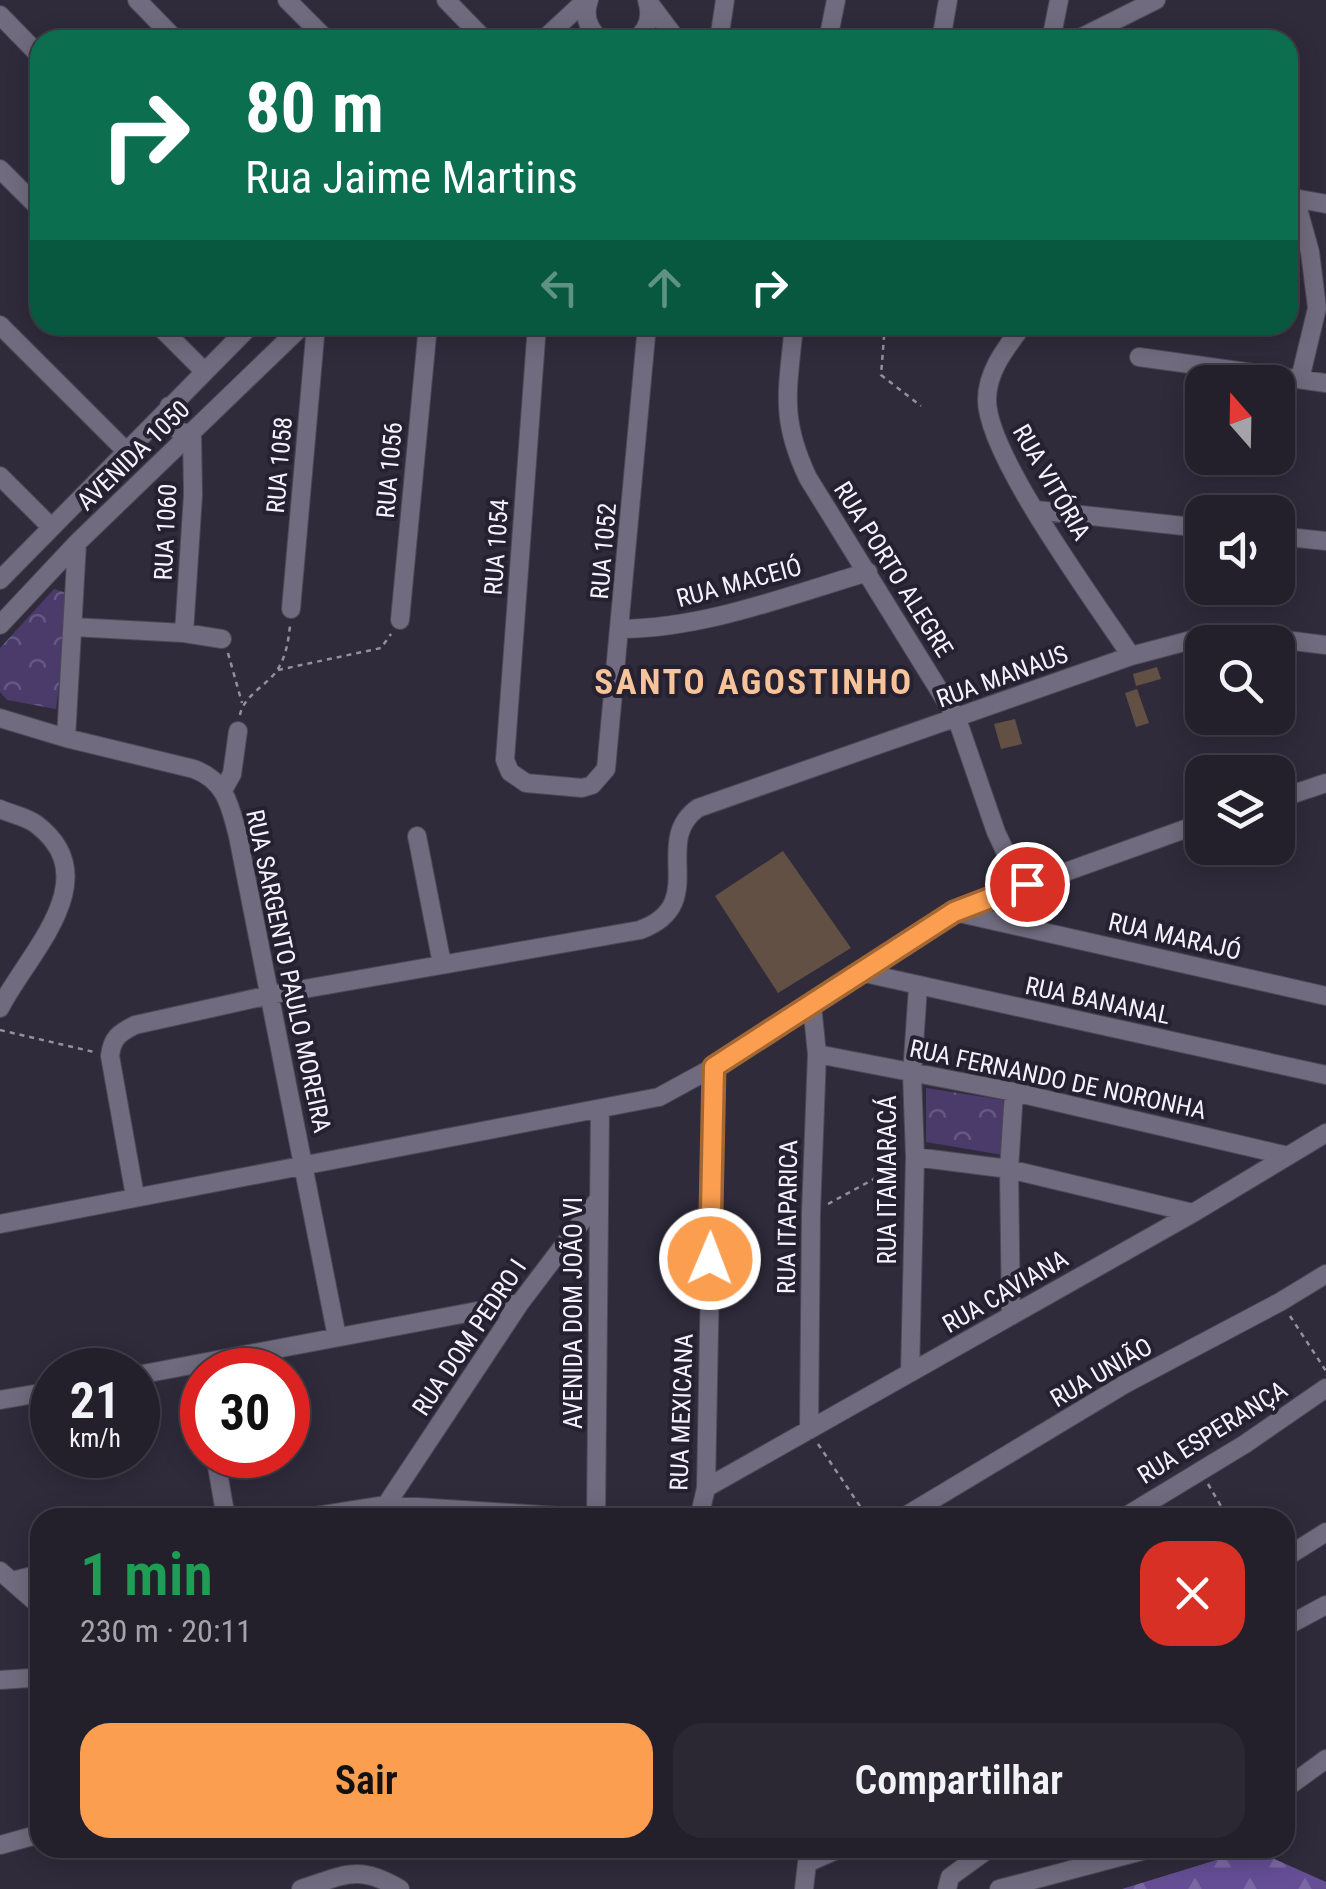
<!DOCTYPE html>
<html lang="pt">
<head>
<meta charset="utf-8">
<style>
	:root { --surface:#23202c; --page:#2b2834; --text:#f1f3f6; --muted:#a3a3a9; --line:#403e48; --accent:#fb9e50 }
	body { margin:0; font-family:"Roboto Condensed",sans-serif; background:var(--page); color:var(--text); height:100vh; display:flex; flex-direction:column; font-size:38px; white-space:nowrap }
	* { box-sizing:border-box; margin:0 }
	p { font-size:32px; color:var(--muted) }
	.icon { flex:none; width:55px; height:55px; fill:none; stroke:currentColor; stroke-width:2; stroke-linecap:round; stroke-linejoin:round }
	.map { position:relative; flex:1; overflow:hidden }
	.drawer { position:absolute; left:30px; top:1508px; width:1265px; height:350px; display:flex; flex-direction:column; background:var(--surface); border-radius:30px; box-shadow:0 5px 25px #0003,0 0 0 2px var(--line) }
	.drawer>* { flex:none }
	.guide { position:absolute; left:30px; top:30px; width:1268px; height:305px; border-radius:30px; box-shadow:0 5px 25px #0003,0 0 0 2px var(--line); background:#0b6e4f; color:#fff; overflow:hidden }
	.needle { width:65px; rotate:340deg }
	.tools { position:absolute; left:1185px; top:365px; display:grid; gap:20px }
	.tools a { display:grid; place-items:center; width:110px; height:110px; border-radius:20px; background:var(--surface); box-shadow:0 5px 25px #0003,0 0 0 2px var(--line); font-size:50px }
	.speed { position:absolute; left:30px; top:1348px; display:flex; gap:20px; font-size:50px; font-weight:700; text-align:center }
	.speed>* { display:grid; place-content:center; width:130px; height:130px; border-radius:50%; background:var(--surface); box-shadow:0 5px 25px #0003,0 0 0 2px var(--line); line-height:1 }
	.speed small { font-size:25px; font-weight:400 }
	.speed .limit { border:15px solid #d22; background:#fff; color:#111 }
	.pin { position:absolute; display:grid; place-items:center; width:85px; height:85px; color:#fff; margin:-42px; border:5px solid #fff; border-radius:50%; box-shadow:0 2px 10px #0007 }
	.me { position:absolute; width:110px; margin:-55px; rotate:1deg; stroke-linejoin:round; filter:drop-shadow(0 0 8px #0008) }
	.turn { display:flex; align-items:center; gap:35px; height:210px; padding:0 50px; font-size:45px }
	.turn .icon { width:130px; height:130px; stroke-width:2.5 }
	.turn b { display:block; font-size:70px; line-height:85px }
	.lanes { display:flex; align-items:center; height:95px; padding:0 50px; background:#0003; justify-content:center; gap:50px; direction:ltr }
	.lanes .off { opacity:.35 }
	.round { display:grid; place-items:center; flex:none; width:105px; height:105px; border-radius:30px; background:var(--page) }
	.overview { display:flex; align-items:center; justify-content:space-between; height:170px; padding:0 50px }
	h1 { font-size:60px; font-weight:600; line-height:75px; color:#1e9e55 }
	.button { display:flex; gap:20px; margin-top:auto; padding:20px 50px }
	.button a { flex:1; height:115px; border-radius:30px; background:var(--accent); color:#111; font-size:40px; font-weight:600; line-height:115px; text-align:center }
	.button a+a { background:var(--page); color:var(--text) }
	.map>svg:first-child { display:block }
	.forest { fill:url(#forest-firs) }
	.park { fill:url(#park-crowns) }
	.building { fill:#615043 }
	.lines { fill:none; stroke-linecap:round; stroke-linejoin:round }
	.minor-casing { stroke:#4c4957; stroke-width:20 }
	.path { stroke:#93909d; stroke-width:2.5; stroke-dasharray:5 5; stroke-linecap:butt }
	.minor { stroke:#706b7e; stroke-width:18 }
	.route-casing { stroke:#a36734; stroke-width:25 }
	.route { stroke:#fb9e50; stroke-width:18 }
	.labels { text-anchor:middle; stroke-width:8; stroke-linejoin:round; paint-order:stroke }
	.street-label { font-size:25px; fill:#f5f2fd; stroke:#252131 }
	.district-label { font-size:35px; font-weight:bold; letter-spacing:2.5px; fill:#f7c39b; stroke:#252131 }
</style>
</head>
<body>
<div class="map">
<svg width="1326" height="1889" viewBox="0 0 1326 1889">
	<defs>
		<pattern id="forest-firs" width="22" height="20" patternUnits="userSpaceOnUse" patternTransform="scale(2.5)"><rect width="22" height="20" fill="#654e95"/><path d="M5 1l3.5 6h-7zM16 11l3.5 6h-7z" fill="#7c68a5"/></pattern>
		<pattern id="park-crowns" width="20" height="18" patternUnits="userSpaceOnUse" patternTransform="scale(2.5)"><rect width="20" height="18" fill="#4a3b6b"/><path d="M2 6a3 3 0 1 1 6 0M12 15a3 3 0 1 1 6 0" fill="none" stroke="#655881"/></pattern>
	</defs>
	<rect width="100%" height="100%" fill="#2f2b3b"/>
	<!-- forest -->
	<path class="forest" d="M 1252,1849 L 1326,1882 L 1326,1889 L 1122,1889 Z"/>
	<!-- park -->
	<path class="park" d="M 54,589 L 70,594 L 56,709 L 7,700 L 0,692 L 0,648 Z
		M 926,1088 L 1003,1100 L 1003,1155 L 926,1142 Z"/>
	<!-- building -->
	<path class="building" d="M 1278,652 L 1289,653 L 1291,698 L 1278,698 Z
		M 1157,667 L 1161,679 L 1136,686 L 1133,674 Z
		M 1137,689 L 1149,723 L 1136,727 L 1125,693 Z
		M 1015,719 L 1022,744 L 1001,749 L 994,724 Z
		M 783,851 L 851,948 L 778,993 L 715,896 Z"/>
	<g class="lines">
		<!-- minor casing -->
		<g class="minor-casing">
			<path id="minor" d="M 137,0 L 176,40
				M 287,0 L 327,40
				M 446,0 L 485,40
				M 589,0 C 583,16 588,29 601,40
				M 647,0 L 677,40
				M 0,15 L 40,56
				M 543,40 L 586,0
				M 634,40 C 648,31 652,16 647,0
				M 719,40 L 725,0
				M 828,40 L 836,0
				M 941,40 L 948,0
				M 1051,40 L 1059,0
				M 1076,40 L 1156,0
				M 0,169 L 40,209
				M 1288,197 L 1326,204
				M 1295,198 L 1310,252 L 1317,308 L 1300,379
				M 0,325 L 126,451
				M 158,325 L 204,371
				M 537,325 L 505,760 L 510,772 L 526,783 L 582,788 L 592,785 L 606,769 L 647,325
				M 794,325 C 788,390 779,417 808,478 L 957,719 L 996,832 L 1013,868 L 1027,884
				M 1023,325 C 1006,348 987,371 987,400 C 987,456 1097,604 1131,656
				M 1139,357 L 1326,383
				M 169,406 C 170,424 173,433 192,434 L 193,495 L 184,633
				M 0,476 L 51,527
				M 1036,510 L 1202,528
				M 1278,536 L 1326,541
				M 0,580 L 251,325
				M 291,609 L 316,325
				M 400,620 L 428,325
				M 0,625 L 77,543 L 303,325
				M 73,627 L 184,633 L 222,639
				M 621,629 C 706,628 787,596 868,572
				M 0,718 L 66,738 L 194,769 C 226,781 230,806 238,836 L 337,1337
				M 66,738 L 77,543
				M 223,790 L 232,774 L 238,731
				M 1278,799 L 1326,783
				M 0,809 C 11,814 27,817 36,824 C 109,879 27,954 0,1008
				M 417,836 L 442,964
				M 955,912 L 1326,996
				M 860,972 L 1326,1075
				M 817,1054 L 1014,1092 L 1288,1156
				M 915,1157 L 1009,1169 L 1193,1213
				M 135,1196 L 110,1056 C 112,1038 119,1033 135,1025 L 270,995 L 640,930 C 711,904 650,842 698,808 L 1131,656 L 1199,638 L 1237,634 L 1326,645
				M 0,1224 L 659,1097 L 714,1067 L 954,912 L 1202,823
				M 1011,1316 L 1009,1169 L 1014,1092
				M 910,1373 L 915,1157 L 912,1074 L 918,987
				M 138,1375 L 520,1303
				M 0,1400 L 52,1391
				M 809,1430 L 811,1213 L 817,1054 L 812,1005
				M 215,1455 L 226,1518
				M 706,1488 L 1193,1213 L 1326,1133
				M 386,1505 L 520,1303 L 598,1200
				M 304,1518 L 386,1505 L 588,1518
				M 596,1518 L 600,1109
				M 699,1518 L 706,1488 L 714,1067
				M 902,1518 L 1125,1384 L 1280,1302 L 1326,1274
				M 1123,1518 L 1245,1444 L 1326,1388
				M 1285,1558 L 1326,1532
				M 0,1571 L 40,1606
				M 12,1581 L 40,1574
				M 1285,1627 L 1326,1605
				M 0,1680 L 31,1678 L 40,1673
				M 1285,1789 L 1326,1759
				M 0,1845 L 40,1834
				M 301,1889 C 345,1875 358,1864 400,1889
				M 804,1889 L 807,1863 L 841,1848
				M 947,1889 L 950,1877 L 990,1848
				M 999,1889 L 1153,1848"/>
		</g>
		<!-- path -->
		<path class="path" d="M 885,325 L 881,375 L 921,406
			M 228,653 L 242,703
			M 278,670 L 381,648 L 391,634
			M 240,715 C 243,697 265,686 276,672 C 286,657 288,643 290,626
			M 0,1030 L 94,1052
			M 828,1204 L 896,1167
			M 1290,1316 L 1326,1371
			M 818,1444 L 868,1518
			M 1208,1484 L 1228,1518"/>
		<!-- minor -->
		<use href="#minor" class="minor"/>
	</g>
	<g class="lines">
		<!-- route casing -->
		<g class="route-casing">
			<path id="route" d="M 710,1259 L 714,1067 L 954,912 L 1027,884"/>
		</g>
		<!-- route -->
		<use href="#route" class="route"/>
	</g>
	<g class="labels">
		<!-- street labels -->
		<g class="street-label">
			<text transform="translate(133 455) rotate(-44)" y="9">AVENIDA 1050</text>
			<text transform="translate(279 465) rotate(-85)" y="9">RUA 1058</text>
			<text transform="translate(389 470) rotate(-85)" y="9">RUA 1056</text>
			<text transform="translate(1052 482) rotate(60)" y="9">RUA VITÓRIA</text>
			<text transform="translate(165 532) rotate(-87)" y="9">RUA 1060</text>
			<text transform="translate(496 547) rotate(-86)" y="9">RUA 1054</text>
			<text transform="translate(603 551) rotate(-85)" y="9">RUA 1052</text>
			<text transform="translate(894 569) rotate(58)" y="9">RUA PORTO ALEGRE</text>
			<text transform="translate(739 582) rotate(-15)" y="9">RUA MACEIÓ</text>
			<text transform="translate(1002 676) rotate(-20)" y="9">RUA MANAUS</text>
			<text transform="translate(1175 936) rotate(13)" y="9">RUA MARAJÓ</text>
			<text transform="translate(289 971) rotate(78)" y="9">RUA SARGENTO PAULO MOREIRA</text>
			<text transform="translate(1098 1000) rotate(12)" y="9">RUA BANANAL</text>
			<text transform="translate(1058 1079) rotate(12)" y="9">RUA FERNANDO DE NORONHA</text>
			<text transform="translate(887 1180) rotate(-90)" y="9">RUA ITAMARACÁ</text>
			<text transform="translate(787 1217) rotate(-89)" y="9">RUA ITAPARICA</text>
			<text transform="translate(1005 1291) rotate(-30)" y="9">RUA CAVIANA</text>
			<text transform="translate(573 1313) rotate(-90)" y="9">AVENIDA DOM JOÃO VI</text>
			<text transform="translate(469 1337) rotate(-56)" y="9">RUA DOM PEDRO I</text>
			<text transform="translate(1101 1372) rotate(-30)" y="9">RUA UNIÃO</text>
			<text transform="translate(681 1412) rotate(-88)" y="9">RUA MEXICANA</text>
			<text transform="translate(1212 1432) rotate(-32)" y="9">RUA ESPERANÇA</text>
		</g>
		<!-- district labels -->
		<g class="district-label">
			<text x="754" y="694">SANTO AGOSTINHO</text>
		</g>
	</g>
</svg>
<div class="tools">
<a><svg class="needle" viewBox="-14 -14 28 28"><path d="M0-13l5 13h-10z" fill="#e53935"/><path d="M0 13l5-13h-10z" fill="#a3a3a9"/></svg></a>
<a><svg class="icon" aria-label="sound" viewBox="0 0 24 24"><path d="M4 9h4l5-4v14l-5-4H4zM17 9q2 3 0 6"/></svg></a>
<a><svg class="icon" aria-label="search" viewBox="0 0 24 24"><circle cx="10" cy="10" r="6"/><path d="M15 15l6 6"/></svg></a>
<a><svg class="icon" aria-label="layers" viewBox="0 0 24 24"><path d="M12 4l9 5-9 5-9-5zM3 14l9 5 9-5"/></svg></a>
</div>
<div class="speed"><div>21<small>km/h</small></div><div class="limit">30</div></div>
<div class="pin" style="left:1027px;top:884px;background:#d93025"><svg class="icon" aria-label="arrive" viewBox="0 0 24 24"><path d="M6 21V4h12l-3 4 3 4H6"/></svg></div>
<svg class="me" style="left:710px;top:1259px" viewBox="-20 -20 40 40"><circle r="17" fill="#fb9e50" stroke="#fff" stroke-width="3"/><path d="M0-11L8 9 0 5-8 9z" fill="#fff"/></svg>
<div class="guide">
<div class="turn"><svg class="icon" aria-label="right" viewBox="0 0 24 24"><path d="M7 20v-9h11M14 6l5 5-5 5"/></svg><div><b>80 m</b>Rua Jaime Martins</div></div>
<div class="lanes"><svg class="icon off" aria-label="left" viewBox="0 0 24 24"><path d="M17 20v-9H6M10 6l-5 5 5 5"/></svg><svg class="icon off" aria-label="ahead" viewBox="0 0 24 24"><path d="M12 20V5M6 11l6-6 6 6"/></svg><svg class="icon" aria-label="right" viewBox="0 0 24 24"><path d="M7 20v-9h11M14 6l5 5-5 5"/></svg></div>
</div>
<section class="drawer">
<div class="overview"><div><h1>1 min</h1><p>230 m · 20:11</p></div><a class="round" style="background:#d93025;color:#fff"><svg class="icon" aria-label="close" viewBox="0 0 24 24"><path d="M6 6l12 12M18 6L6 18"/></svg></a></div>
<div class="button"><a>Sair</a><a>Compartilhar</a></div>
</section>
</div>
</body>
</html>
